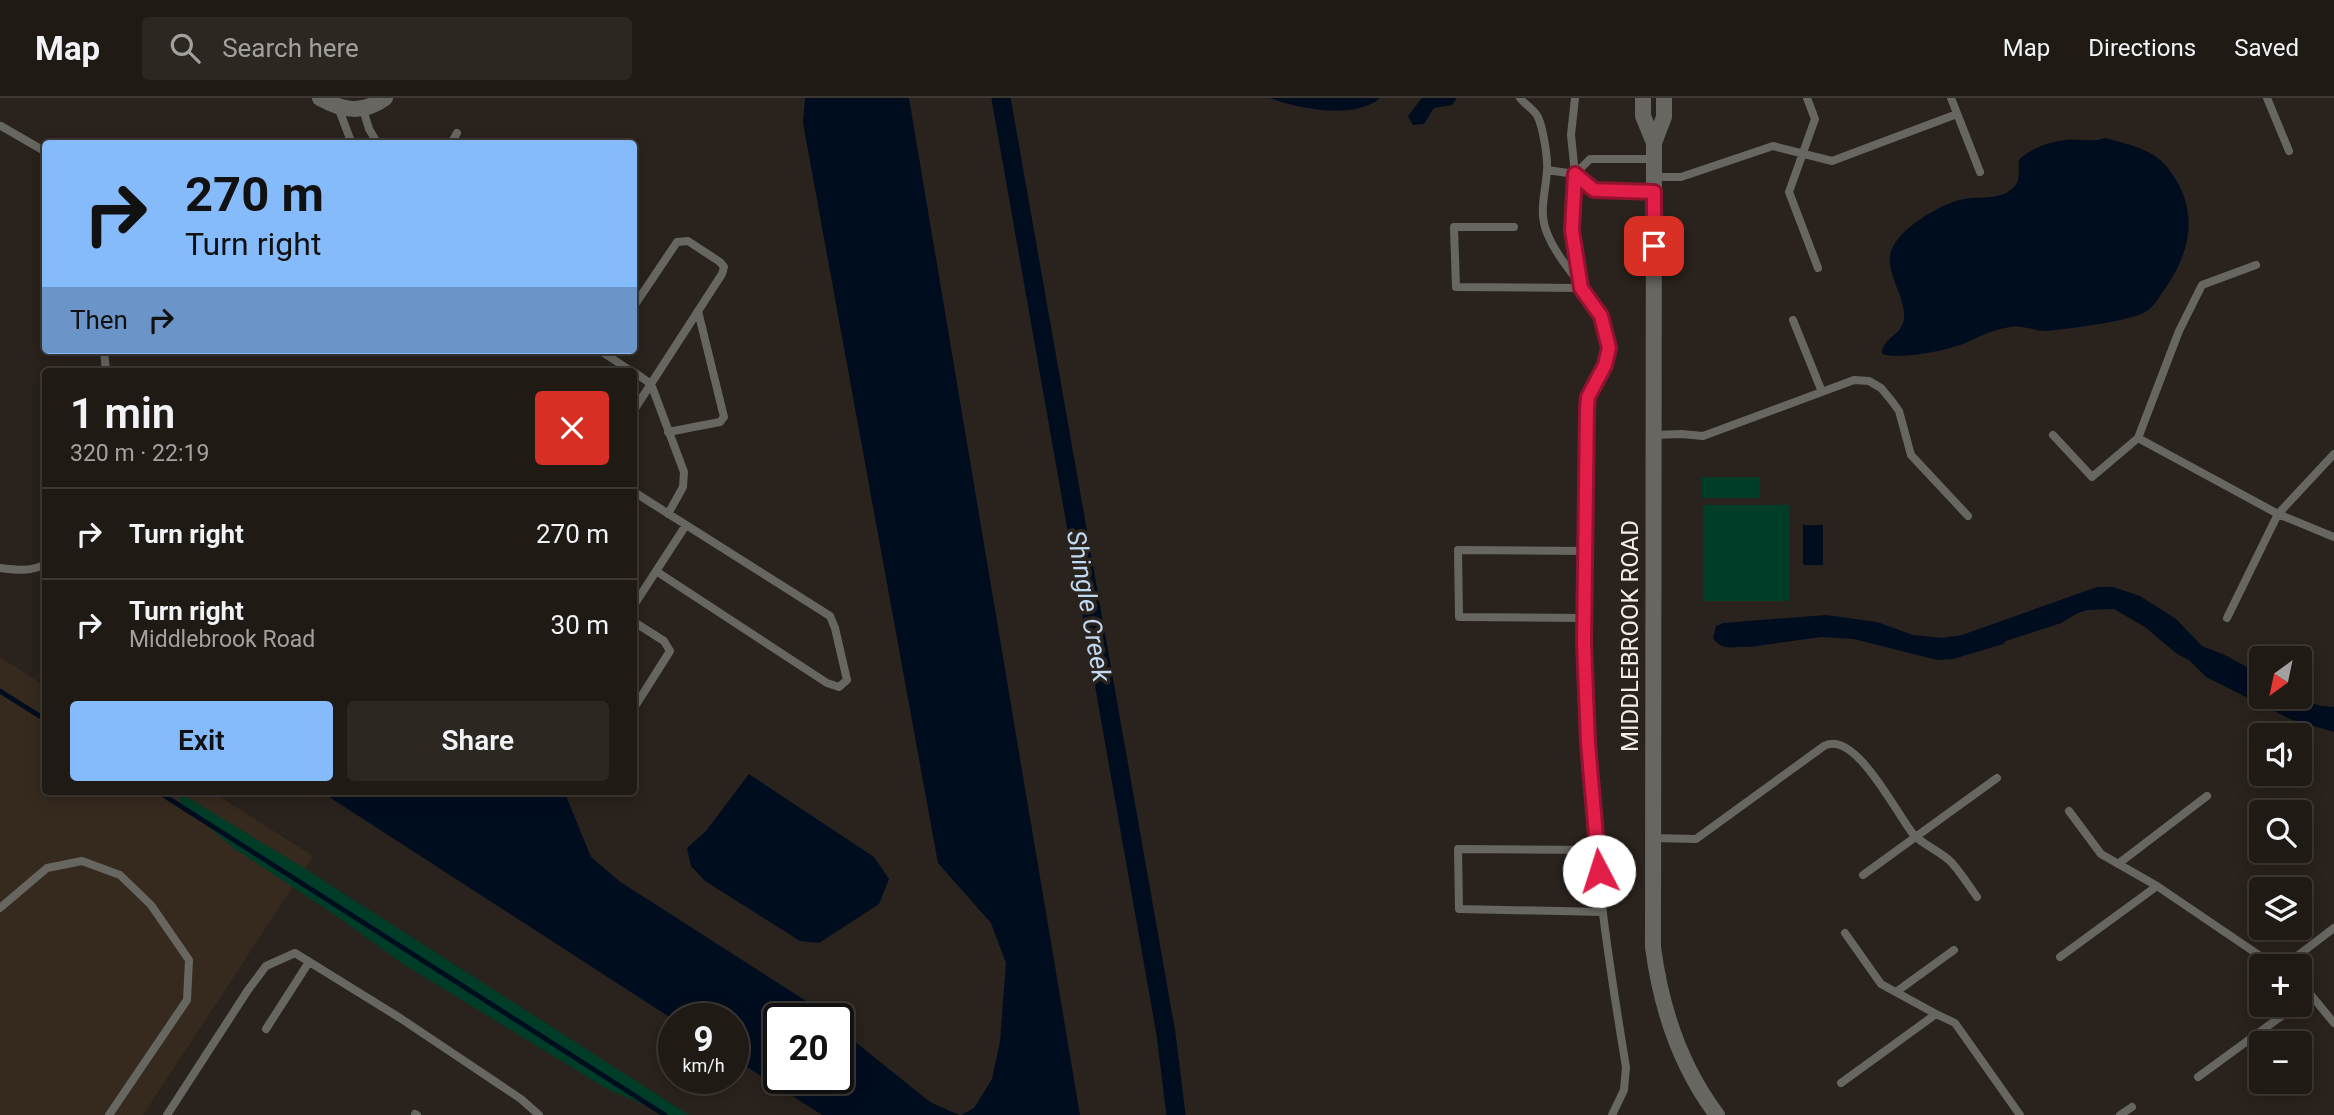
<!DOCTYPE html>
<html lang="en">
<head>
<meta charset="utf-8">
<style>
	:root { --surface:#201a15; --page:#2d2722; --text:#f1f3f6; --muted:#a2a1a0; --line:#3d3834; --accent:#86bbfb }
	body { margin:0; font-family:Roboto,sans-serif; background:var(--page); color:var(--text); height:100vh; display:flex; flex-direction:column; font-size:26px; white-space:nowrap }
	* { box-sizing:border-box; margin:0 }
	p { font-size:23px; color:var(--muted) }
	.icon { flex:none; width:38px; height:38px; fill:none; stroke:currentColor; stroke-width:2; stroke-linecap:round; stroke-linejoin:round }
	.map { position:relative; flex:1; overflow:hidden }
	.sheet { position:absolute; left:42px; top:270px; width:595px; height:427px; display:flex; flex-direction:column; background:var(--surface); border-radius:7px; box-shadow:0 4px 18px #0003,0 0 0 2px var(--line) }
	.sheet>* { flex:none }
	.guide { position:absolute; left:42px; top:42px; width:595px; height:214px; border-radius:7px; box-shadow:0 4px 18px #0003,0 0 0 2px var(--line); background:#86bbfb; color:#111; overflow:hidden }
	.needle { width:46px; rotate:213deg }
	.buttons { position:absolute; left:2249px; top:548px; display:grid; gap:14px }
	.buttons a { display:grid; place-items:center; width:63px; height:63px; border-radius:7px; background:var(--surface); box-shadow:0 4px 18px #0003,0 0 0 2px var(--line); font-size:35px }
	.speed { position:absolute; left:658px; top:905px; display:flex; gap:14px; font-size:35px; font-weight:700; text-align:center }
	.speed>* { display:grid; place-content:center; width:91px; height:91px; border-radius:50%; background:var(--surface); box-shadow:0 4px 18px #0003,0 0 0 2px var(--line); line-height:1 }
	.speed small { font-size:18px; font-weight:400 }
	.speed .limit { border:4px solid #111; border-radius:10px; background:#fff; color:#111 }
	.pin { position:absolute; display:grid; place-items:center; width:60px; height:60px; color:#fff; margin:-30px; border-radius:14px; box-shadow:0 4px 10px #0006 }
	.me { position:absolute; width:77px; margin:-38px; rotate:355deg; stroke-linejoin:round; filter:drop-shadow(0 0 5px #0008) }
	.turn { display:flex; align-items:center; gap:24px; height:147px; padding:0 28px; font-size:32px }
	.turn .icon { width:91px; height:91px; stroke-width:2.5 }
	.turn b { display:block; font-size:49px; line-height:60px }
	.then { display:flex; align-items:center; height:66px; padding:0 28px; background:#0003; gap:14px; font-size:26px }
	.round { display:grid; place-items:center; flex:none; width:74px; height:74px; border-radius:7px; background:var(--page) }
	.overview { display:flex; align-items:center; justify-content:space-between; height:119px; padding:0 28px }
	h1 { font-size:42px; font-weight:600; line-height:52px }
	.cta { display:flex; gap:14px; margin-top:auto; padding:14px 28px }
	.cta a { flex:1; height:80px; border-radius:7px; background:var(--accent); color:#111; font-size:28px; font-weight:600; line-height:80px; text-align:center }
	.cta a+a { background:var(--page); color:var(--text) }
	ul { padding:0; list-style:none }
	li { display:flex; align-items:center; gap:21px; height:91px; padding:0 28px; border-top:2px solid var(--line) }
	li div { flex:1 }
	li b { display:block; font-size:26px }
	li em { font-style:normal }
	header { display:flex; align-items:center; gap:42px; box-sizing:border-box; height:98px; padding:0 35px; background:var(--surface); border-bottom:2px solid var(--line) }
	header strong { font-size:33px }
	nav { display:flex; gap:38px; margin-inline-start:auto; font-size:24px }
	.search { width:490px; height:63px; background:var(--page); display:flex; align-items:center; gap:18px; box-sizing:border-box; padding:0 24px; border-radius:7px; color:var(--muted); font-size:26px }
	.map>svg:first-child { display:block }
	.built { fill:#362a1f }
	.green { fill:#003d28 }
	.water { fill:#000d1f }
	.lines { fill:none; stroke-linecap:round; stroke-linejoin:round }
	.stream { stroke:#000d1f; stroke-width:5 }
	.canal { stroke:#000d1f; stroke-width:19 }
	.lane { stroke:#676661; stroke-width:8 }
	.street { stroke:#676661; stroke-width:16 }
	.route-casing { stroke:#92132f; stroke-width:18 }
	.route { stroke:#e11d48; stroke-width:12 }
	.labels { text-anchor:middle; stroke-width:7; stroke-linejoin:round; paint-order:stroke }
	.street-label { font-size:24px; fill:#f2ede8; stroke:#2a221c }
	.water-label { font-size:26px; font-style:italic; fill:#c0d9f2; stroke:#2a221c }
</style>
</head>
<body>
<header>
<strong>Map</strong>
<div class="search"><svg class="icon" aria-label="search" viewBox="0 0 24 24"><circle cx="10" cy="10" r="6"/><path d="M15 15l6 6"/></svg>Search here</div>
<nav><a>Map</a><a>Directions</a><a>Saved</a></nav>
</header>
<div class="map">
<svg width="2334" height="1017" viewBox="0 0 2334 1017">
	<rect width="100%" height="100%" fill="#2a221c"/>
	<!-- built -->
	<path class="built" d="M 0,559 L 45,588 L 46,693 L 211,693 L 313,758 L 143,1017 L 0,1017 Z"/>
	<!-- green -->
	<path class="green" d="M 1702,379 L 1760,379 L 1760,400 L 1702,400 Z
		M 1703,407 L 1789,407 L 1789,503 L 1703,503 Z
		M 177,693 L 304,770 L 689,1017 L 669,1017 L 607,991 L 403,866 L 338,819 L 235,751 L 182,707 Z"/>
	<!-- water -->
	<path class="water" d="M 805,0 L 909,0 L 1080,1017 L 961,1017 L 974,1010 L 992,981 L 1000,943 L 1006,865 L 991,825 L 938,765 L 803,25 Z
		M 1270,0 L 1380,0 C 1355,22 1298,11 1270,0 Z
		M 1422,0 L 1457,0 L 1452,7 L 1434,10 L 1424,26 L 1413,27 L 1408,18 Z
		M 2105,40 C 2127,46 2153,51 2167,69 C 2200,109 2192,154 2164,192 C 2159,199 2154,208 2147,213 C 2133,223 2066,231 2047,233 C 2035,233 2022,227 2010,229 C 1996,231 1982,237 1970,243 C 1951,252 1903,262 1882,256 C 1882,239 1902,238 1904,221 C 1906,200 1887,177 1890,158 C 1893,133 1941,105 1964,101 C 1981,98 2002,103 2015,88 C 2021,80 2018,71 2019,62 C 2028,51 2052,43 2066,42 C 2079,40 2094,45 2105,40 Z
		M 1803,427 L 1823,427 L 1823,467 L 1803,467 Z
		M 2097,489 L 2113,489 L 2140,498 L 2176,521 L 2202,548 L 2225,557 L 2261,577 L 2261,598 L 2295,599 L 2321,608 L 2334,609 L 2334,634 L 2290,621 L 2206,579 L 2189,562 L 2177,556 L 2145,529 L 2114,511 L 2087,512 L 2076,516 L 2061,525 L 2006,543 L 2003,546 L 1953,561 L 1937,562 L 1854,541 L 1821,539 L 1750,549 C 1736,547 1723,555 1713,540 L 1716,528 L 1723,525 L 1826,517 L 1877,524 L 1913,537 L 1942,540 L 1962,537 Z
		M 749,676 L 874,759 L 889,781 L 879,806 L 819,845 L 800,843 L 705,783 L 691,768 L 687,750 L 706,733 Z
		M 320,693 L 564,693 L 591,759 L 619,783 L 803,901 L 827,920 L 779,920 L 779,980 L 838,980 L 838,930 L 930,1004 L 959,1017 L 822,1017 L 733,960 L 733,920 L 674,922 Z"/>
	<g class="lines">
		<!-- stream -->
		<path class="stream" d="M 0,593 L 46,622
			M 157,693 L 665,1017"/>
		<!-- canal -->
		<path class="canal" d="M 1001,0 L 1166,936 L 1176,1017"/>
		<!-- lane -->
		<path class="lane" d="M 1520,0 C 1525,7 1534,11 1538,19 C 1543,30 1548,60 1547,72 C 1546,94 1538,113 1547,135 C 1563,175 1605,202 1609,246 C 1611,271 1590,288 1587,311 C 1587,421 1583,531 1588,641 C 1592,751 1608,861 1626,969 L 1624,992 L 1612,1017
			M 1575,0 L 1571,37 L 1575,76 L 1572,132 L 1581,187
			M 1807,0 L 1815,21 L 1789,94 L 1818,170
			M 1951,0 L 1980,74
			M 2267,0 L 2289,53
			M 338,9 L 352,46
			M 363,11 L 369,31 L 378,46
			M 1,28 L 46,54
			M 451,46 L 457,35
			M 1547,72 L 1575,76 L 1594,92 L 1654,94
			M 1575,76 L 1590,61 L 1654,61
			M 1654,79 L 1681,79 L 1773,48 L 1832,63 L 1957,16
			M 1514,129 L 1454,129 L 1456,189 L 1581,190
			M 2256,167 L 2202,187 L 2179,233 L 2138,340 L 2278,416 L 2334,439
			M 634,208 L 677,144 L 688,143 L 720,164 L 724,169 L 722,176 L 634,312
			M 1793,222 L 1822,294
			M 104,252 L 106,273
			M 599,252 L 631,273
			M 634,274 L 651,286 L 684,374 L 683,389 L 668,416
			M 668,334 L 720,324 L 724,319 L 698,213
			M 1653,337 L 1681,336 L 1703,338 L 1854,282 L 1869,283 L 1881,290 L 1891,302 L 1899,313 L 1911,357 L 1968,418
			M 2053,337 L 2092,379 L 2138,340
			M 634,394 L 830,518 L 835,530 L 847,582 L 839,589 L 827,585 L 656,473
			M 0,470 C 17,472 30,474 46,466
			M 634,507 L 686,427
			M 1584,520 L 1459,519 L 1458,452 L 1587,453
			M 2227,520 L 2278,416 L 2334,356
			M 634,524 L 664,543 L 670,553 L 634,610
			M 2069,713 L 2101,756 L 2157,788 L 2275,868
			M 1652,740 L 1696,741 L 1824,648 C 1855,631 1896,715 1913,736 C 1924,748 1941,753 1952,765 C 1961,775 1969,788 1977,799
			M 1597,752 L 1458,751 L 1459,811 L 1603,814
			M 2118,766 L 2207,698
			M 1863,777 L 1997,680
			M 0,810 L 47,770 L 82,763 L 120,777 L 151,807 L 189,862 L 187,902 L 109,1017
			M 1845,835 L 1881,886 L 1936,916
			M 2060,859 L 2157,788
			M 2284,868 L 2334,830
			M 2300,887 L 2311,897 L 2334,925
			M 1896,894 L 1954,852
			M 266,931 L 309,864
			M 2198,979 L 2298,906
			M 1841,985 L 1936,916 L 1955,925 L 2020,1017
			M 415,1016 L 417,1017
			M 167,1017 L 248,892 L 266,868 L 295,855 L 400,920 L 521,1001 L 539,1017
			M 2120,1017 L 2132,1009"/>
		<!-- street -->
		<path class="street" d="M 320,0 C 343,13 363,16 385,0
			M 1643,0 L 1643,18 L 1654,45
			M 1664,0 L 1664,19 L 1654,45 L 1653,849 C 1661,910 1680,968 1717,1017"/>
	</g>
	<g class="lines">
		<!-- route casing -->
		<g class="route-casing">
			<path id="route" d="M 1599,773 L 1588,645 L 1584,545 L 1587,311 L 1588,299 L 1605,267 L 1609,250 L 1601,218 L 1581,190 L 1572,132 L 1575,76 L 1594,92 L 1654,94 L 1654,148"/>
		</g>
		<!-- route -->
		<use href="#route" class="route"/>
	</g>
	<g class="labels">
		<!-- street labels -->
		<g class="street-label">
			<text transform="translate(1630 538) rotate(-90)" y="8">MIDDLEBROOK ROAD</text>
		</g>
		<!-- water labels -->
		<g class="water-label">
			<text transform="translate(1089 508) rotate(80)" y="9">Shingle Creek</text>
		</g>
	</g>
</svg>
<div class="buttons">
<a><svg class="needle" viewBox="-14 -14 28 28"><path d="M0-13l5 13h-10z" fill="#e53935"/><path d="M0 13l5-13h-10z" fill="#a2a1a0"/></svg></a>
<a><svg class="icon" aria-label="sound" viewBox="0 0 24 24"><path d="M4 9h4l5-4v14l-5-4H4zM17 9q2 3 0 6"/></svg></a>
<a><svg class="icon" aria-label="search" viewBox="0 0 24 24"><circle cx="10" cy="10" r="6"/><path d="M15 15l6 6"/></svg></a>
<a><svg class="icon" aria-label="layers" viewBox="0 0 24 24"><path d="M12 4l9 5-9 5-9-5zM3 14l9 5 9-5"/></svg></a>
<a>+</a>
<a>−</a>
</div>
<div class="speed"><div>9<small>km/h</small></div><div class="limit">20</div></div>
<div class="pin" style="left:1654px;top:148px;background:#d93025"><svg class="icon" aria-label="arrive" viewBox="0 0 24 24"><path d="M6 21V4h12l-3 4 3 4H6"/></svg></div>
<svg class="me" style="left:1599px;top:773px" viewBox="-20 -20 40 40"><circle r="19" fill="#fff"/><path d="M0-13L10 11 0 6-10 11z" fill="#e11d48"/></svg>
<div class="guide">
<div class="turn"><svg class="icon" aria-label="right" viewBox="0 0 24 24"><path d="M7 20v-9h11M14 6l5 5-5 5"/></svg><div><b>270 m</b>Turn right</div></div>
<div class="then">Then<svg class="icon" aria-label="right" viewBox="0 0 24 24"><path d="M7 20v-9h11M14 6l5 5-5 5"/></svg></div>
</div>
<section class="sheet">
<div class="overview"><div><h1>1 min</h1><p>320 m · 22:19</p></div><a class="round" style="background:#d93025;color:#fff"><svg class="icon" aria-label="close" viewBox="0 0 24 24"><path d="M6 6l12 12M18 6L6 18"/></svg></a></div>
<ul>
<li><svg class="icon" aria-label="right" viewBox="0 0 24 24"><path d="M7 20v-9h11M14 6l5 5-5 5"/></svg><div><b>Turn right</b></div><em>270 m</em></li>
<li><svg class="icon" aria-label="right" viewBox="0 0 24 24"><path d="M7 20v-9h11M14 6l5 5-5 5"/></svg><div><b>Turn right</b><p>Middlebrook Road</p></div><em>30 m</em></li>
</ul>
<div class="cta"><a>Exit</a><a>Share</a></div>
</section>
</div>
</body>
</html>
